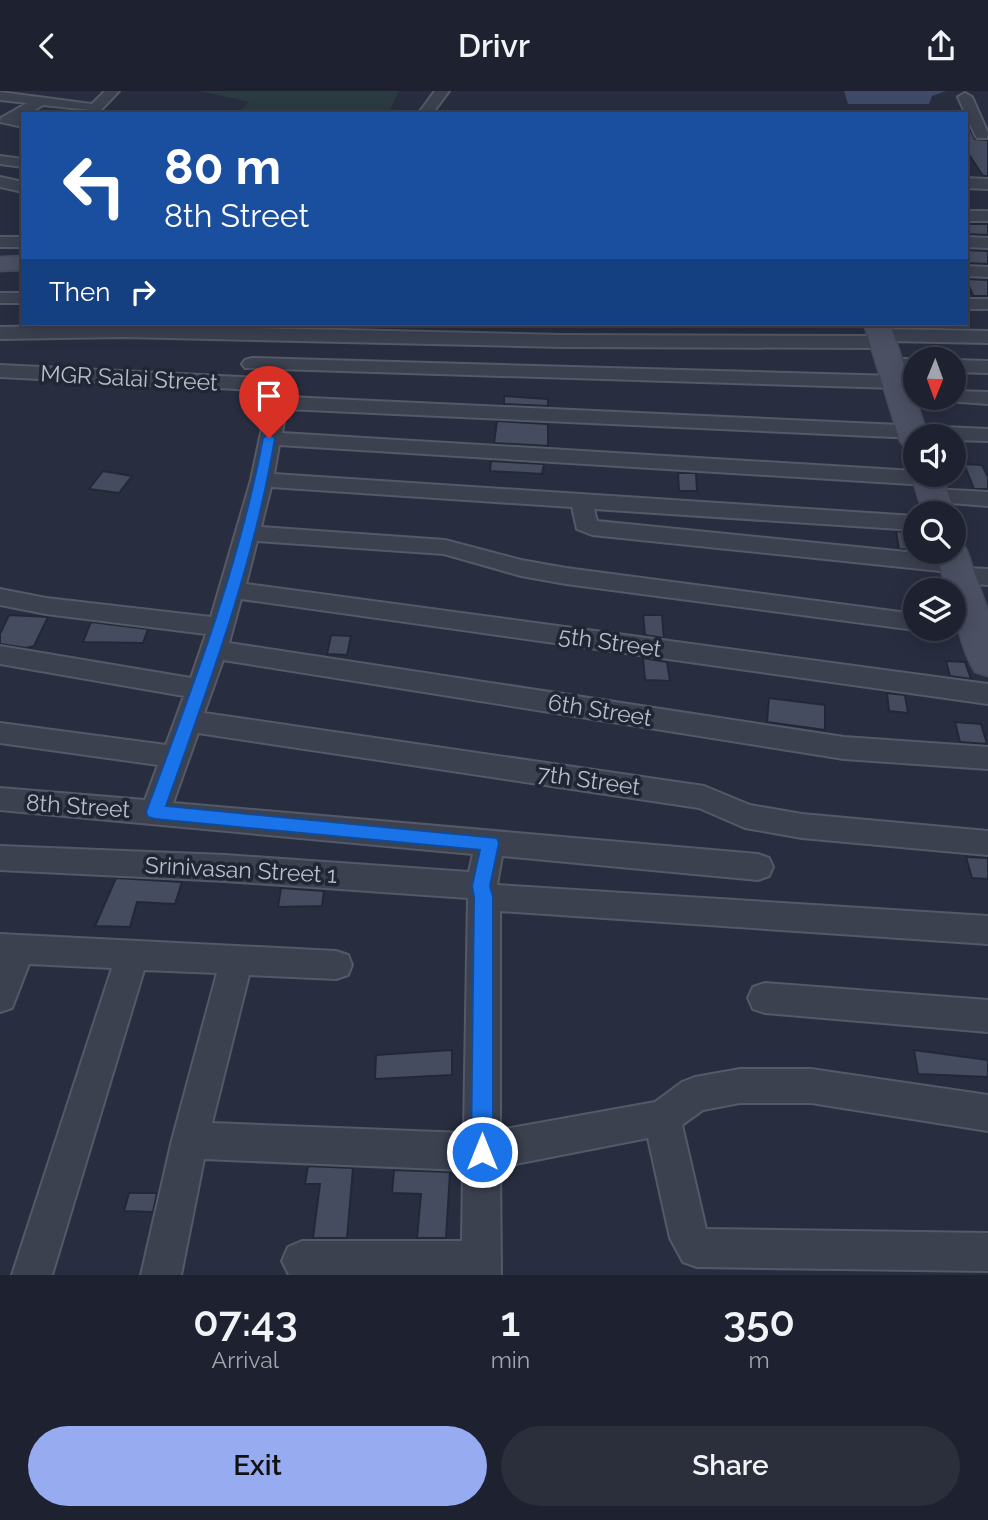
<!DOCTYPE html>
<html lang="en">
<head>
<meta charset="utf-8">
<style>
	:root { --surface:#1e2230; --page:#2b2f3c; --text:#f1f3f6; --muted:#a1a4ab; --line:#3c3f4c; --accent:#97abf1 }
	body { margin:0; font-family:Raleway,sans-serif; background:var(--page); color:var(--text); height:100vh; display:flex; flex-direction:column; font-size:26px; white-space:nowrap }
	* { box-sizing:border-box; margin:0 }
	p { font-size:23px; color:var(--muted) }
	.icon { flex:none; width:38px; height:38px; fill:none; stroke:currentColor; stroke-width:2; stroke-linecap:round; stroke-linejoin:round }
	.map { position:relative; height:1184px; overflow:hidden }
	.side { display:flex; flex-direction:column; background:var(--surface); flex:1 }
	.side>* { flex:none }
	.banner { position:absolute; left:21px; top:21px; width:947px; height:214px; border-radius:0px; box-shadow:0 4px 18px #0003,0 0 0 2px var(--line); background:#1a4fa0; color:#fff; overflow:hidden }
	.needle { width:46px; rotate:181deg }
	.controls { position:absolute; left:903px; top:256px; display:grid; gap:14px }
	.controls a { display:grid; place-items:center; width:63px; height:63px; border-radius:50%; background:var(--surface); box-shadow:0 4px 18px #0003,0 0 0 2px var(--line); font-size:35px }
	.pin { position:absolute; display:grid; place-items:center; width:60px; height:60px; color:#fff; margin:-72px -30px; border-radius:50% 50% 50% 0; rotate:-45deg; box-shadow:0 0 7px #0007 }
	.pin .icon { rotate:45deg }
	.me { position:absolute; width:77px; margin:-38px; rotate:0deg; stroke-linejoin:round; filter:drop-shadow(0 0 5px #0008) }
	.turn { display:flex; align-items:center; gap:24px; height:147px; padding:0 28px; font-size:32px }
	.turn .icon { width:91px; height:91px; stroke-width:2.5 }
	.turn b { display:block; font-size:49px; line-height:60px }
	.then { display:flex; align-items:center; height:66px; padding:0 28px; background:#0003; gap:14px; font-size:26px }
	.eta { display:flex; justify-content:space-evenly; align-items:center; height:119px; text-align:center }
	.eta b { font-size:42px; font-weight:600; line-height:49px }
	.primary-button { display:flex; gap:14px; margin-top:auto; padding:14px 28px }
	.primary-button a { flex:1; height:80px; border-radius:42px; background:var(--accent); color:#111; font-size:28px; font-weight:600; line-height:80px; text-align:center }
	.primary-button a+a { background:var(--page); color:var(--text) }
	header { display:flex; justify-content:space-between; align-items:center; height:91px; padding:0 28px; background:var(--surface); font-size:32px; font-weight:600 }
	.map>svg:first-child { display:block }
	.green { fill:#2a3b41 }
	.water { fill:#3f4a68 }
	.building { fill:#454c5f; stroke:#232837; stroke-width:2 }
	.lines { fill:none; stroke-linecap:round; stroke-linejoin:round }
	.street-casing { stroke:#545967; stroke-width:4 }
	.secondary-casing { stroke:#464a59; stroke-width:3 }
	.street { fill:#3c4150; fill-rule:evenodd }
	.secondary { fill:#4b5063; fill-rule:evenodd }
	.route { fill:#1a73e8; stroke:#114b97; stroke-width:2 }
	.labels { text-anchor:middle; stroke-width:7; stroke-linejoin:round; paint-order:stroke }
	.street-label { font-size:23px; fill:#b9bdca; stroke:#212635 }
</style>
</head>
<body>
<header><svg class="icon" aria-label="back" viewBox="0 0 24 24"><path d="M15 5l-7 7 7 7"/></svg>Drivr<svg class="icon" aria-label="share" viewBox="0 0 24 24"><path d="M12 15V3M7 8l5-5 5 5M5 13v7h14v-7"/></svg></header>
<div class="map">
<svg width="988" height="1184" viewBox="0 0 988 1184">
	<rect width="100%" height="100%" fill="#282e40"/>
	<!-- green -->
	<path class="green" d="M 200,0 L 399,0 L 388,23 L 236,23 L 249,11 Z"/>
	<!-- water -->
	<path class="water" d="M 844,0 L 946,0 L 932,5 L 929,13 L 848,13 Z"/>
	<!-- building -->
	<path class="building" d="M 966,30 L 975,48 L 988,49 L 988,85 L 983,85 L 966,59 Z
		M 966,133 L 988,133 L 988,144 L 966,143 Z
		M 966,159 L 988,160 L 988,173 L 966,172 Z
		M 966,188 L 988,189 L 988,205 L 973,205 Z
		M 504,305 L 548,308 L 548,315 L 504,313 Z
		M 497,330 L 548,333 L 548,355 L 494,352 Z
		M 491,370 L 544,373 L 542,383 L 490,380 Z
		M 964,373 L 982,374 L 988,386 L 988,398 L 974,398 Z
		M 103,380 L 132,385 L 119,402 L 89,398 Z
		M 678,382 L 696,382 L 697,400 L 679,400 Z
		M 896,440 L 914,442 L 915,459 L 899,458 Z
		M 9,524 L 48,526 L 34,555 L 26,557 L 0,553 L 0,543 Z
		M 643,524 L 662,524 L 664,547 L 645,544 Z
		M 91,531 L 148,538 L 143,552 L 83,551 Z
		M 331,544 L 351,545 L 347,564 L 327,563 Z
		M 643,567 L 667,571 L 670,590 L 645,589 Z
		M 946,570 L 965,571 L 971,588 L 950,585 Z
		M 887,602 L 905,604 L 908,622 L 889,620 Z
		M 769,607 L 825,614 L 825,639 L 767,631 Z
		M 955,631 L 981,633 L 987,653 L 960,651 Z
		M 966,766 L 988,767 L 988,788 L 972,787 Z
		M 116,787 L 182,791 L 175,813 L 137,811 L 130,836 L 95,835 Z
		M 281,797 L 324,800 L 322,815 L 278,816 Z
		M 452,959 L 452,984 L 375,988 L 376,964 Z
		M 914,959 L 988,969 L 988,986 L 918,983 Z
		M 308,1075 L 353,1077 L 347,1147 L 313,1147 L 320,1093 L 305,1093 Z
		M 394,1079 L 450,1081 L 446,1147 L 417,1147 L 421,1103 L 392,1102 Z
		M 129,1102 L 157,1102 L 153,1121 L 124,1120 Z"/>
	<g class="lines">
		<!-- street casing -->
		<g class="street-casing">
			<path id="street" d="M 105,0 L 119,0 L 100,20 L 43,14 L 28,23 L 23,23 L 20,28 L 23,28 L 23,36 L 0,31 L 1,27 L 27,12 L 0,9 L 0,1 L 92,13 Z
				M 435,0 L 449,0 L 432,23 L 418,23 Z
				M 965,2 L 972,6 L 988,42 L 987,47 L 977,47 L 975,44 L 958,6 Z
				M 0,65 L 23,68 L 23,76 L 0,73 Z
				M 0,86 L 23,91 L 23,101 L 0,96 Z
				M 966,87 L 988,88 L 988,98 L 966,97 Z
				M 966,120 L 988,120 L 988,130 L 966,130 Z
				M 0,146 L 23,146 L 23,156 L 0,156 Z
				M 966,146 L 988,147 L 988,157 L 966,156 Z
				M 966,175 L 988,176 L 988,186 L 966,185 Z
				M 0,202 L 23,202 L 23,212 L 0,212 Z
				M 966,208 L 988,208 L 988,218 L 966,218 Z
				M 124,234 L 562,244 L 873,245 L 874,240 L 881,238 L 988,240 L 988,252 L 891,250 L 890,255 L 883,257 L 562,256 L 124,246 L 0,248 L 0,236 Z
				M 252,267 L 896,285 L 906,291 L 896,297 L 245,277 L 242,273 L 245,269 Z
				M 890,268 L 915,268 L 915,280 L 883,278 L 880,274 Z
				M 954,269 L 988,270 L 988,282 L 954,281 Z
				M 0,274 L 259,287 L 286,297 L 288,306 L 988,338 L 988,350 L 954,349 L 954,345 L 915,345 L 915,347 L 286,318 L 282,342 L 915,380 L 915,383 L 935,383 L 938,387 L 935,392 L 927,394 L 279,354 L 274,383 L 915,425 L 915,439 L 594,418 L 597,430 L 956,466 L 964,469 L 968,474 L 966,477 L 988,478 L 988,494 L 951,491 L 947,485 L 950,481 L 592,444 L 577,438 L 572,416 L 271,396 L 261,436 L 445,449 L 521,469 L 566,477 L 915,523 L 915,537 L 923,537 L 915,539 L 566,493 L 521,485 L 444,463 L 257,450 L 246,493 L 988,593 L 988,613 L 241,508 L 229,552 L 844,646 L 988,656 L 988,678 L 844,668 L 223,569 L 204,622 L 704,695 L 750,714 L 802,723 L 988,740 L 988,764 L 802,747 L 745,737 L 699,717 L 198,642 L 173,712 L 758,763 L 769,767 L 773,776 L 769,785 L 758,789 L 502,765 L 497,794 L 988,825 L 988,853 L 500,820 L 500,1039 L 655,1011 L 682,991 L 695,986 L 740,978 L 811,978 L 988,1004 L 988,1040 L 811,1012 L 740,1012 L 703,1019 L 682,1034 L 706,1138 L 988,1142 L 988,1180 L 697,1176 L 683,1171 L 670,1147 L 648,1047 L 500,1076 L 501,1184 L 289,1184 L 282,1170 L 288,1156 L 302,1150 L 462,1150 L 463,1079 L 204,1068 L 181,1184 L 141,1184 L 172,1049 L 217,882 L 144,879 L 52,1184 L 12,1184 L 112,877 L 29,873 L 12,917 L 0,921 L 0,843 L 336,860 L 348,864 L 352,874 L 348,884 L 336,888 L 249,884 L 212,1032 L 464,1042 L 468,807 L 225,790 L 0,779 L 0,755 L 225,764 L 469,781 L 473,763 L 0,719 L 0,697 L 145,709 L 158,674 L 0,652 L 0,632 L 166,654 L 184,605 L 0,573 L 0,555 L 191,587 L 206,543 L 46,523 L 0,514 L 0,498 L 46,507 L 211,526 L 251,389 L 269,304 L 256,299 L 0,286 Z
				M 954,300 L 988,301 L 988,313 L 947,310 L 944,306 L 954,306 Z
				M 933,398 L 988,401 L 988,415 L 925,410 L 922,405 L 925,400 Z
				M 765,892 L 988,909 L 988,941 L 765,922 L 753,918 L 748,907 L 753,896 Z"/>
		</g>
		<!-- secondary casing -->
		<g class="secondary-casing">
			<path id="secondary" d="M 23,165 L 23,179 L 0,180 L 0,166 Z
				M 864,233 L 890,233 L 928,345 L 915,345 L 915,359 L 905,356 L 900,350 Z
				M 915,377 L 915,383 L 941,383 L 955,422 L 954,423 L 923,422 L 911,383 Z
				M 954,450 L 963,453 L 967,460 L 988,520 L 988,585 L 975,581 C 961,557 954,526 954,499 L 947,499 L 935,460 L 954,460 Z"/>
		</g>
		<!-- street -->
		<use href="#street" class="street"/>
		<!-- secondary -->
		<use href="#secondary" class="secondary"/>
	</g>
	<!-- route -->
	<path class="route" d="M 269,343 L 275,347 C 254,474 209,594 166,715 L 497,747 L 499,752 L 490,795 L 493,806 L 493,1061 L 490,1069 L 482,1072 L 474,1069 L 471,1061 L 474,806 L 472,795 L 480,759 L 155,728 L 148,726 L 146,721 C 192,598 239,476 263,347 Z"/>
	<g class="labels">
		<!-- street labels -->
		<g class="street-label">
			<text transform="translate(129 287) rotate(3)" y="8">MGR Salai Street</text>
			<text transform="translate(610 551) rotate(8)" y="8">5th Street</text>
			<text transform="translate(600 619) rotate(9)" y="8">6th Street</text>
			<text transform="translate(589 689) rotate(8)" y="8">7th Street</text>
			<text transform="translate(78 715) rotate(4)" y="8">8th Street</text>
			<text transform="translate(241 779) rotate(3)" y="8">Srinivasan Street 1</text>
		</g>
	</g>
</svg>
<div class="controls">
<a><svg class="needle" viewBox="-14 -14 28 28"><path d="M0-13l5 13h-10z" fill="#e53935"/><path d="M0 13l5-13h-10z" fill="#a1a4ab"/></svg></a>
<a><svg class="icon" aria-label="sound" viewBox="0 0 24 24"><path d="M4 9h4l5-4v14l-5-4H4zM17 9q2 3 0 6"/></svg></a>
<a><svg class="icon" aria-label="search" viewBox="0 0 24 24"><circle cx="10" cy="10" r="6"/><path d="M15 15l6 6"/></svg></a>
<a><svg class="icon" aria-label="layers" viewBox="0 0 24 24"><path d="M12 4l9 5-9 5-9-5zM3 14l9 5 9-5"/></svg></a>
</div>
<div class="pin" style="left:269px;top:347px;background:#d93025"><svg class="icon" aria-label="arrive" viewBox="0 0 24 24"><path d="M6 21V4h12l-3 4 3 4H6"/></svg></div>
<svg class="me" style="left:482px;top:1061px" viewBox="-20 -20 40 40"><circle r="17" fill="#1a73e8" stroke="#fff" stroke-width="3"/><path d="M0-11L8 9 0 5-8 9z" fill="#fff"/></svg>
<div class="banner">
<div class="turn"><svg class="icon" aria-label="left" viewBox="0 0 24 24"><path d="M17 20v-9H6M10 6l-5 5 5 5"/></svg><div><b>80 m</b>8th Street</div></div>
<div class="then">Then<svg class="icon" aria-label="right" viewBox="0 0 24 24"><path d="M7 20v-9h11M14 6l5 5-5 5"/></svg></div>
</div>
</div>
<section class="side">
<div class="eta">
<div><b>07:43</b><p>Arrival</p></div>
<div><b>1</b><p>min</p></div>
<div><b>350</b><p>m</p></div>
</div>
<div class="primary-button"><a>Exit</a><a>Share</a></div>
</section>
</body>
</html>
